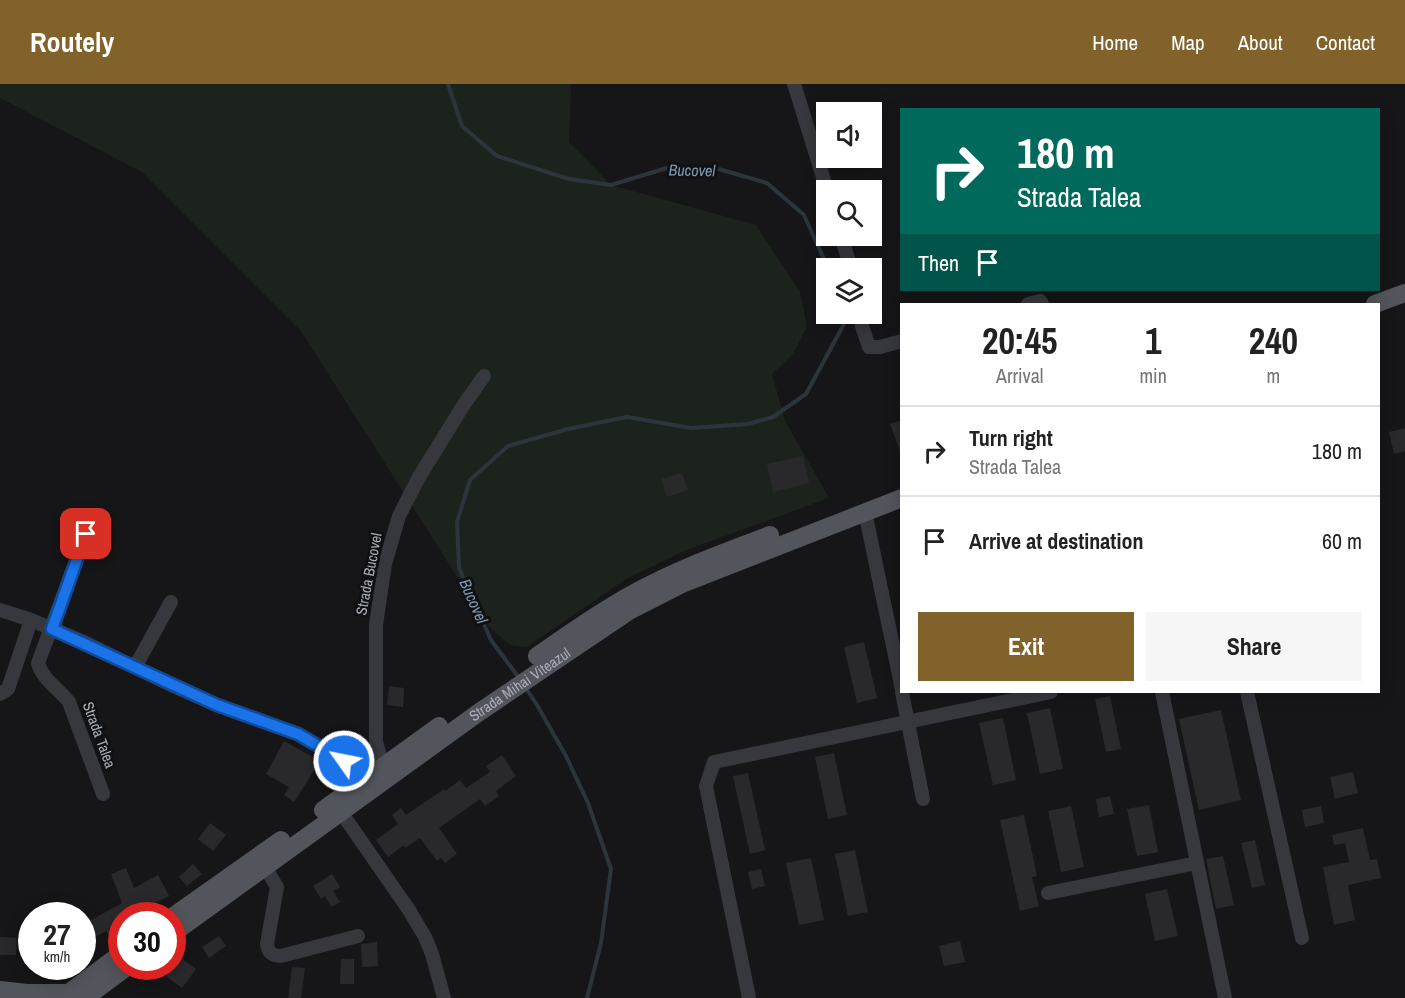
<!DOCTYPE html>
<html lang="en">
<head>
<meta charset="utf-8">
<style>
	:root { --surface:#fff; --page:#f6f6f6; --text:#222; --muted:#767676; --line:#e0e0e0; --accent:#80622a }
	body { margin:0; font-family:"Archivo Narrow",sans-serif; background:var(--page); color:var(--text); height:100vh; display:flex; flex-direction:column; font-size:22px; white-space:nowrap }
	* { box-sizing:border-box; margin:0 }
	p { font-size:20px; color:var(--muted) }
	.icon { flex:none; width:33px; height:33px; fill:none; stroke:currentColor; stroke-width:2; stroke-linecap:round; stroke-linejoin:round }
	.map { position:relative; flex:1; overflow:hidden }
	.details { position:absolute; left:900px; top:219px; width:480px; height:390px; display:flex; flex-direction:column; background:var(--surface); border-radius:0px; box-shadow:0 3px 15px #0003 }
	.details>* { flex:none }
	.banner { position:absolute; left:900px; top:24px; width:480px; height:183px; border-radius:0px; box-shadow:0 3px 15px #0003; background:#00695c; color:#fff; overflow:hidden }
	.buttons { position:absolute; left:816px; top:18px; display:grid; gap:12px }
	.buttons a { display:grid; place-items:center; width:66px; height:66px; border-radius:0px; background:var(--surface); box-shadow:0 3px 15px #0003; font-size:30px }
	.speed { position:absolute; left:18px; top:818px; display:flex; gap:12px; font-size:30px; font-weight:700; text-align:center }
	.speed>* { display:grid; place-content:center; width:78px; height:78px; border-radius:50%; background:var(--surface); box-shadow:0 3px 15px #0003; line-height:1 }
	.speed small { font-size:15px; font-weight:400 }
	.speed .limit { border:9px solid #d22; background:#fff; color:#111 }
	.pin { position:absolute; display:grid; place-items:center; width:51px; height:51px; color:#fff; margin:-26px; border-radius:12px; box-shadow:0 3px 9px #0006 }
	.me { position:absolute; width:66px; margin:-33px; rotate:303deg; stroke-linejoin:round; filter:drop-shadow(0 0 4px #0008) }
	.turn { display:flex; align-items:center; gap:21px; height:126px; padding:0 18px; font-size:27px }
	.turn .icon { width:78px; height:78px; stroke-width:2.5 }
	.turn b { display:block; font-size:42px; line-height:51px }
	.then { display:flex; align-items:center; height:57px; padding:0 18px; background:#0003; gap:12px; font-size:22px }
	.eta { display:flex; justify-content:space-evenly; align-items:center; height:102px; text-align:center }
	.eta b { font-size:36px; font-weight:700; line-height:42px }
	.primary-button { display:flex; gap:12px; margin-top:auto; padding:12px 18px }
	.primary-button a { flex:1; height:69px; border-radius:0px; background:var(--accent); color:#fff; font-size:24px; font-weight:700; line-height:69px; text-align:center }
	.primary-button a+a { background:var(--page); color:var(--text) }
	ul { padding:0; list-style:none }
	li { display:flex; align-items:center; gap:18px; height:90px; padding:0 18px; border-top:2px solid var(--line) }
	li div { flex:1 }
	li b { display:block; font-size:22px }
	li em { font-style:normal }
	header { display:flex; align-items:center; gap:36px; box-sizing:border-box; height:84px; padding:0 30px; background:var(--accent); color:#fff }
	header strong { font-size:28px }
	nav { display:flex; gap:33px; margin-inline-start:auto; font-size:21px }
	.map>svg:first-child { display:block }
	.green { fill:#1c231d }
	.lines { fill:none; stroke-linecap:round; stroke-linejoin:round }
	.stream { stroke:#2c353c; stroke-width:4 }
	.building { fill:#29292c }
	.minor { stroke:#37383d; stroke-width:14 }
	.major { stroke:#53555c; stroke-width:18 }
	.route-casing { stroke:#114b97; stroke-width:15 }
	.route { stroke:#1a73e8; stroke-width:10 }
	.labels { text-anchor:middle; stroke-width:6; stroke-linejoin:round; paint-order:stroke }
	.street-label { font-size:15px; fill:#a8adb8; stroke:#111113 }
	.water-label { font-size:16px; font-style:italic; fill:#7f9bb3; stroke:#111113 }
</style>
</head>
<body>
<header>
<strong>Routely</strong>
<nav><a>Home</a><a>Map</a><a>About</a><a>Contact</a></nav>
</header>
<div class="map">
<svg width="1405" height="914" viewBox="0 0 1405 914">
	<rect width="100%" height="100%" fill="#161618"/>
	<!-- green -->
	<path class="green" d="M 0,0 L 571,0 L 569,58 L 611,101 L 756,141 L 800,208 L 807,242 L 793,270 L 772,290 L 785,337 L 829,414 L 684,467 L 626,495 L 527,563 L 510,561 L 489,543 L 301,247 L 142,88 L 0,14 Z"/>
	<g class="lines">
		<!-- stream -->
		<path class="stream" d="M 448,0 L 462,42 L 497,72 L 569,95 L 611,101 L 667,84 L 715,84 L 767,99 L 804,131 L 828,184
			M 519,594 L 491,556 L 459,484 L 457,438 L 470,396 L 508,362 L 568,345 L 627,333 L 691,344 L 748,340 L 773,333 L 806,310 L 844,240 L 841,230
			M 525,603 L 537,621 L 566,672 L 588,719 L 611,785 L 601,859 L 587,914"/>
	</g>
	<!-- building -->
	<path class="building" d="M 902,336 L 902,367 L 900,367 L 890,340 Z
		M 1405,344 L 1405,367 L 1394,370 L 1389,348 Z
		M 803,372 L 809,399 L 773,408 L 767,380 Z
		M 682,389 L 688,406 L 667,413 L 661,395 Z
		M 864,558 L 877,614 L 857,619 L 844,563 Z
		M 389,602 L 404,604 L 403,623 L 387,621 Z
		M 1110,612 L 1121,665 L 1106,668 L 1095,615 Z
		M 1050,624 L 1063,685 L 1040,690 L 1027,629 Z
		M 1221,626 L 1241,716 L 1199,726 L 1179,635 Z
		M 1003,634 L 1016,696 L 993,701 L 979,639 Z
		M 349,647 L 363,659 L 352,673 L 337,660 Z
		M 284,657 L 320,677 L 294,718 L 284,711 L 289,703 L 266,690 Z
		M 834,669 L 847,731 L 828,735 L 815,673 Z
		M 502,671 L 516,692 L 496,707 L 499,712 L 485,722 L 480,715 L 439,744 L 457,770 L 445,779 L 441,774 L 437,777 L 420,754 L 405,764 L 404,761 L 388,773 L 376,756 L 398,740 L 392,731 L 401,724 L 406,731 L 444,705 L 445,707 L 460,696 L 466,704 L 490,688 L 486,682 Z
		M 1353,688 L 1358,709 L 1335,715 L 1330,693 Z
		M 748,689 L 765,766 L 750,770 L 733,692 Z
		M 1110,712 L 1114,730 L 1099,733 L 1096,715 Z
		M 1149,721 L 1158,768 L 1137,772 L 1127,725 Z
		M 1071,722 L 1084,783 L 1061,788 L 1048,727 Z
		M 1321,722 L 1324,739 L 1305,743 L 1302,726 Z
		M 1024,731 L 1037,792 L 1032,793 L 1039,822 L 1020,827 L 1000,736 Z
		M 210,739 L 226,751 L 213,767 L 198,755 Z
		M 1363,744 L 1370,776 L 1377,775 L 1381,794 L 1348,801 L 1355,836 L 1334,841 L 1323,783 L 1349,778 L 1345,759 L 1334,761 L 1332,751 Z
		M 1255,756 L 1265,801 L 1252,804 L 1241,759 Z
		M 855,766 L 868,828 L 848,832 L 835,770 Z
		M 1223,772 L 1234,821 L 1216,825 L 1206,775 Z
		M 811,774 L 824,836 L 799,841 L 786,779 Z
		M 193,780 L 202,790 L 187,802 L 179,793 Z
		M 126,784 L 134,804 L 158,791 L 169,812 L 142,826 L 143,827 L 134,831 L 122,831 L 122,843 L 108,850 L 106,847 L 82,861 L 82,841 L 122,819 L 111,790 Z
		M 761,785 L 765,802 L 752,805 L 748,788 Z
		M 332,790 L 340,803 L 333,807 L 340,818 L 331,823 L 325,812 L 321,815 L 313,802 Z
		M 1167,805 L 1178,852 L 1155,857 L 1145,810 Z
		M 219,852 L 226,862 L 209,874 L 202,863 Z
		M 0,853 L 17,854 L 16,871 L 0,871 Z
		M 960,857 L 965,878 L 944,882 L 939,862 Z
		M 377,858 L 378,882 L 362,883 L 361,860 Z
		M 179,873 L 196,885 L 182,904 L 166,892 Z
		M 341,875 L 354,875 L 354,900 L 340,900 Z
		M 292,883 L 305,884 L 301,914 L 288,914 Z"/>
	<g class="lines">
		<!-- minor -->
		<path class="minor" d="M 794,0 L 827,106
			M 841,152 L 851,184
			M 1028,220 L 1040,217 L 1042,220
			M 861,230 L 862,242 L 869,263 L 880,263 L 902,257
			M 865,428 L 902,605
			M 86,450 L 38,579 C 42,595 59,605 69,618 L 103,710
			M 0,526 L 31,536 L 84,558 L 171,601 L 217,621 L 298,650 L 344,677 L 361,698
			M 135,583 L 171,518
			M 902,608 L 923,715
			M 1162,608 L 1225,914
			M 1247,608 L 1302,854
			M 0,610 L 8,605 L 31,536
			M 383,682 L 376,658 L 376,541 L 385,480 L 399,432 L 419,393 L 463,322 L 484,292
			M 341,728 L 409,826 L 425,853 L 432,870 L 444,914
			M 265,783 L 277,803 L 267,860 C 268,868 272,872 281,872 L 358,852
			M 1048,809 L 1197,779
			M 749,914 L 706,702 L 714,678 L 1051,608"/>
		<!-- major -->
		<g class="major">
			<path d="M 1375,220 L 1405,209"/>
			<path d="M 537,572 C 570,549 603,526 638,507 C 680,484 726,468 770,451"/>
			<path d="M 323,726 L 439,642"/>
			<path d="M 172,833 L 281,756"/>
			<path id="s1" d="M 172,850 L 478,629 L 629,527 L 684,499 L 902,414"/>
			<path d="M 0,906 L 27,909 L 34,914"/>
			<path d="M 27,909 L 68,909"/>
			<path d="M 62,914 L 122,869"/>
			<path d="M 85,914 L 128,882"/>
		</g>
	</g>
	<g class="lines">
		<!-- route casing -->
		<g class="route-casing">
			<path id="route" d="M 86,450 L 52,545 L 217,621 L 298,650 L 344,677"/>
		</g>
		<!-- route -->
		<use href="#route" class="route"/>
	</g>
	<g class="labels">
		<!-- street labels -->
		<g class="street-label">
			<text transform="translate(369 490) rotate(-79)" y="5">Strada Bucovel</text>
			<text dy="5" stroke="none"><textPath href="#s1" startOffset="428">Strada Mihai Viteazul</textPath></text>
			<text transform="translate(99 651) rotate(70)" y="5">Strada Talea</text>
		</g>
		<!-- water labels -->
		<g class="water-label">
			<text transform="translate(692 86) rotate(1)" y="6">Bucovel</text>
			<text transform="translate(474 517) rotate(66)" y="6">Bucovel</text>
		</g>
	</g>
</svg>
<div class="buttons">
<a><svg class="icon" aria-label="sound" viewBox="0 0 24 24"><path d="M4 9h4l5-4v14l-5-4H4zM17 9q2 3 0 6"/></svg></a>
<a><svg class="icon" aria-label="search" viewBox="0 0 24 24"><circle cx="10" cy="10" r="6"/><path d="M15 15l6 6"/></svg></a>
<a><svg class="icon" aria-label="layers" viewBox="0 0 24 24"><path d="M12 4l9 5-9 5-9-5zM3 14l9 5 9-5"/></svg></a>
</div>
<div class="speed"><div>27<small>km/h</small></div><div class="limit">30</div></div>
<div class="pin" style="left:86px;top:450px;background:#d93025"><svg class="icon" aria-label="arrive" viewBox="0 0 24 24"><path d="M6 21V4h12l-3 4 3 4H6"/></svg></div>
<svg class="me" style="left:344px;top:677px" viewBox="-20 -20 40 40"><circle r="17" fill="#1a73e8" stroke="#fff" stroke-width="3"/><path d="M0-11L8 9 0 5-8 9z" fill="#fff"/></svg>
<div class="banner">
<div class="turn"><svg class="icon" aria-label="right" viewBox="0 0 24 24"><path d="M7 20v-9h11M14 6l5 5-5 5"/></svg><div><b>180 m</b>Strada Talea</div></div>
<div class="then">Then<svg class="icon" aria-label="arrive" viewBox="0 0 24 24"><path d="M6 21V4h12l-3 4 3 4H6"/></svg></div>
</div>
<section class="details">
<div class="eta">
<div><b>20:45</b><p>Arrival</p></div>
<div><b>1</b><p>min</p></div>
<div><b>240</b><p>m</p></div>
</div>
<ul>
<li><svg class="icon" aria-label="right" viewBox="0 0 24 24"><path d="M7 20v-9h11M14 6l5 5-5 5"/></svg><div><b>Turn right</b><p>Strada Talea</p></div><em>180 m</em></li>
<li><svg class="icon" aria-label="arrive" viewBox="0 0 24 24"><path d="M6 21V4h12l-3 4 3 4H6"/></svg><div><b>Arrive at destination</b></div><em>60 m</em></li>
</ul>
<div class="primary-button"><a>Exit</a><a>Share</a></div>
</section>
</div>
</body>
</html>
